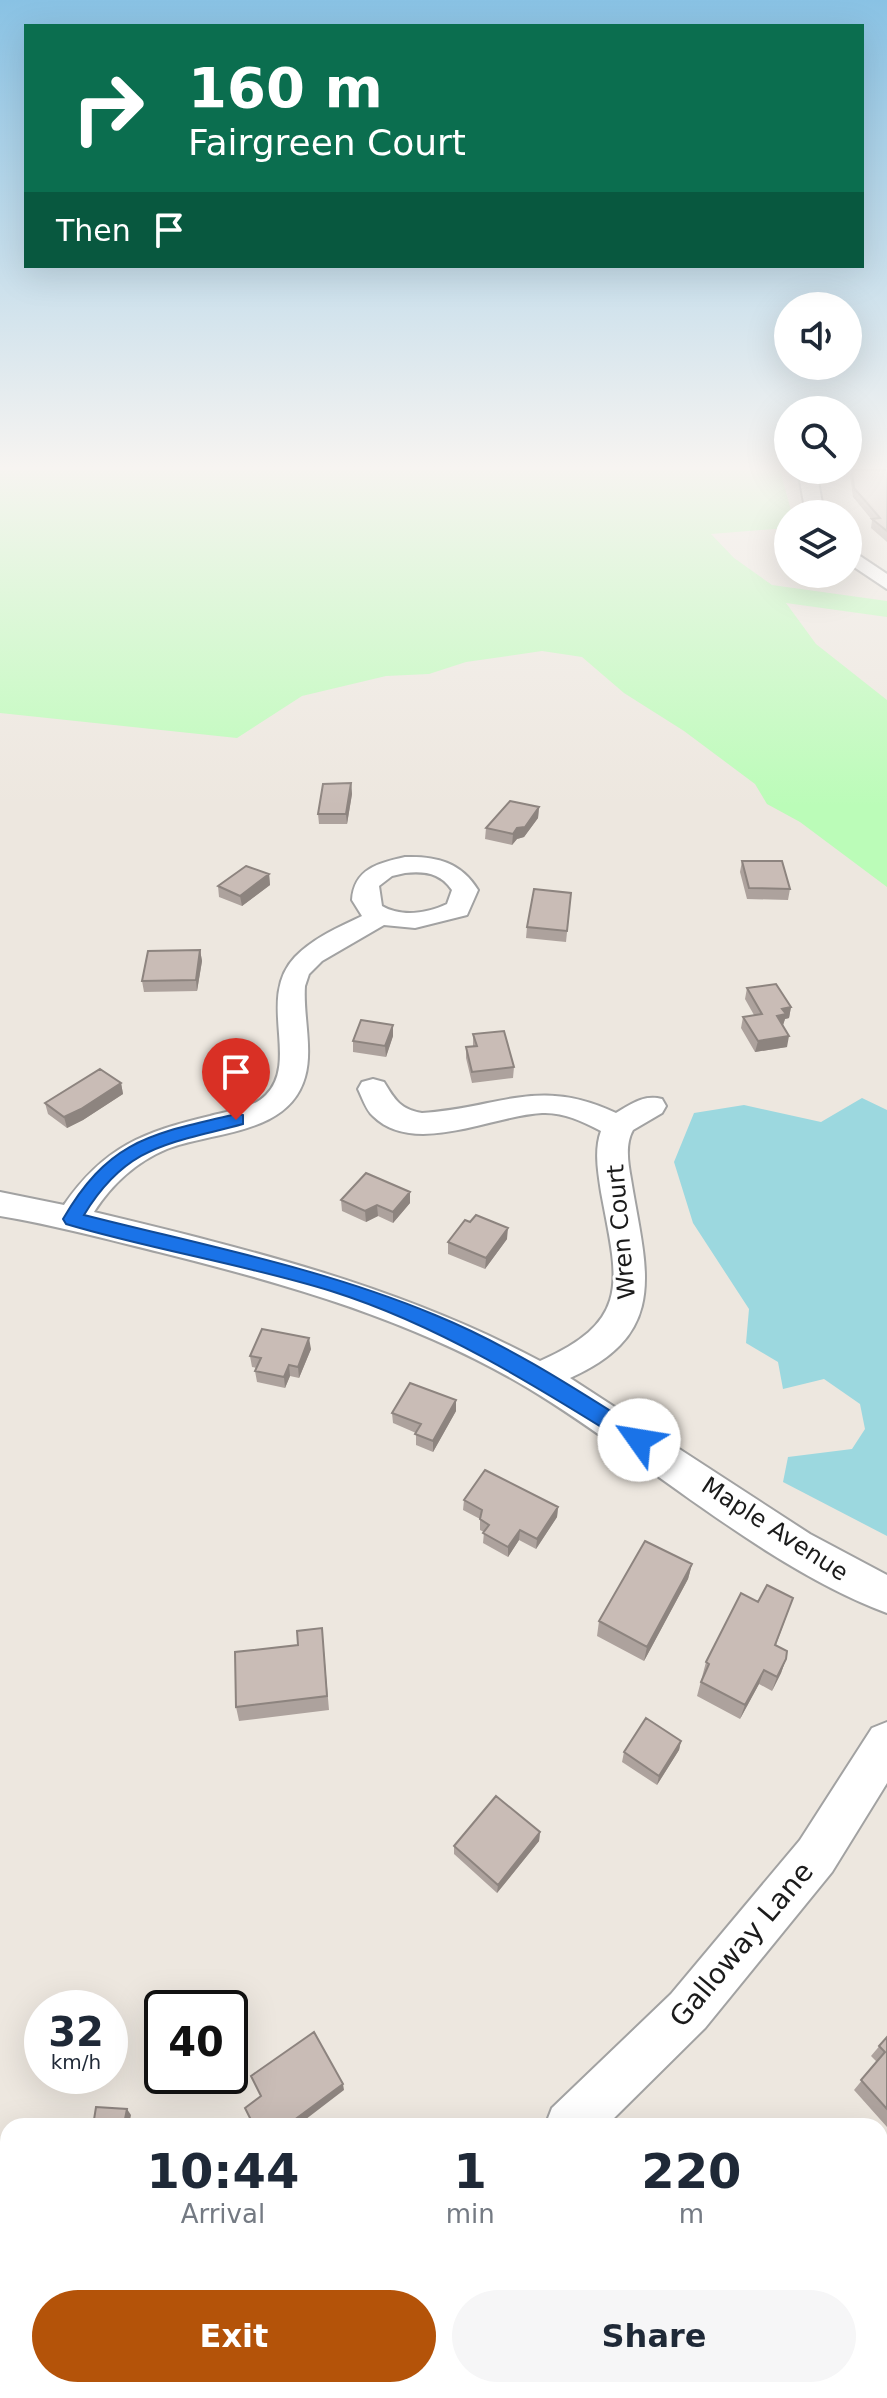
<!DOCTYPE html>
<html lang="en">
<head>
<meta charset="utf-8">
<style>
	:root { --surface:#fff; --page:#f6f6f7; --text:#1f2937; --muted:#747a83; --accent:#b45309 }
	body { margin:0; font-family:"DejaVu Sans",sans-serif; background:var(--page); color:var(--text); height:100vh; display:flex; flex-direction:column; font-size:30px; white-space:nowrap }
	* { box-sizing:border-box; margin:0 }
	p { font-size:26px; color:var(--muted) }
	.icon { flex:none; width:44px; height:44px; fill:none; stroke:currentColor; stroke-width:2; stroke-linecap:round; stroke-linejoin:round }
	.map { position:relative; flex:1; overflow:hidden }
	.panel { position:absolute; left:0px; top:2118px; width:888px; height:280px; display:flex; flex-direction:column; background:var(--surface); border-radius:24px 24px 0 0; box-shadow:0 8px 32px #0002 }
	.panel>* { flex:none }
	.banner { position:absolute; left:24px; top:24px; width:840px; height:244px; border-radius:0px; box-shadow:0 8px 32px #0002; background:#0b6e4f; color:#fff; overflow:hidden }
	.buttons { position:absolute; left:774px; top:292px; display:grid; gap:16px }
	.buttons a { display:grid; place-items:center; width:88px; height:88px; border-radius:50%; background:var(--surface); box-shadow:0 8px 32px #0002; font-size:40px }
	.speed { position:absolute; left:24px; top:1990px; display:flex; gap:16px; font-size:40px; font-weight:700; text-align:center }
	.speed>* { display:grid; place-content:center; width:104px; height:104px; border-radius:50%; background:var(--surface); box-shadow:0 8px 32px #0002; line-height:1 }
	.speed small { font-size:20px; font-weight:400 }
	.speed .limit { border:4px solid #111; border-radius:12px; background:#fff; color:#111 }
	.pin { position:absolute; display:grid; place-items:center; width:68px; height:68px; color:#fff; margin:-82px -34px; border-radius:50% 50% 50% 0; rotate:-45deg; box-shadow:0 0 8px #0007 }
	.pin .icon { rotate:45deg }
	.me { position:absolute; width:88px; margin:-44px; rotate:302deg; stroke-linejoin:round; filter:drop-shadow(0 0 6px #0008) }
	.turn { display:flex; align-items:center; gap:28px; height:168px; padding:0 32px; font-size:36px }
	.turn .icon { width:104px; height:104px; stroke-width:2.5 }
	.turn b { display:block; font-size:56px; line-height:68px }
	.then { display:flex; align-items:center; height:76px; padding:0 32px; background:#0003; gap:16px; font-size:30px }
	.eta { display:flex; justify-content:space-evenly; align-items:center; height:136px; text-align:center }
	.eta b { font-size:48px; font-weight:600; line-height:56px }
	.action { display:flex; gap:16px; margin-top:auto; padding:16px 32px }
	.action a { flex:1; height:92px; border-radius:48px; background:var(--accent); color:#fff; font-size:32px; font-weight:600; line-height:92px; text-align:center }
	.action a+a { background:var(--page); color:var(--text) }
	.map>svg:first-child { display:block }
	.park { fill:#bbfcb8 }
	.water { fill:#9cd8df }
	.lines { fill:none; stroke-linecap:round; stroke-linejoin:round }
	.minor-casing { stroke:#a2a2a2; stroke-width:4 }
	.minor { fill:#fff; fill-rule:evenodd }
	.wall { fill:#ada29d }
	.shaded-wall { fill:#8d847f }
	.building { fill:#c9bcb6; stroke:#8d847f; stroke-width:2 }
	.route { fill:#1a73e8; stroke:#114b97; stroke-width:2 }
	.labels { text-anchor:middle; stroke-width:6; stroke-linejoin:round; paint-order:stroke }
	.street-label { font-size:24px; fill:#1b1b1b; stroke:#fff }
	.near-street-label { font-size:28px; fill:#1b1b1b; stroke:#fff }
</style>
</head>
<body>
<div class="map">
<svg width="887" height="2398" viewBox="0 0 887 2398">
	<rect width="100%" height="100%" fill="#ede7df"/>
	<!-- park -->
	<path class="park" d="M 0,470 L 780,470 L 792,514 L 788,514 L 788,528 L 711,534 L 734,558 L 772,585 L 887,601 L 887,617 L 786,603 L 816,644 L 887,700 L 887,887 L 800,822 L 767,804 L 755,784 L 684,731 L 624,693 L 582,657 L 542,651 L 466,662 L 429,674 L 386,676 L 302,696 L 237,738 L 0,713 Z"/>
	<!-- water -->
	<path class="water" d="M 862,1098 L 887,1110 L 887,1536 L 783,1482 L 788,1457 L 852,1449 L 865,1429 L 860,1404 L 824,1379 L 783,1389 L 778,1362 L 746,1343 L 749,1309 L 693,1223 L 674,1162 L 694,1113 L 744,1105 L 821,1122 Z"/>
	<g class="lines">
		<!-- minor casing -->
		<g class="minor-casing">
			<path id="minor" d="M 798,470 L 816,470 L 824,514 L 806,514 Z
				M 848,548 L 887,574 L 887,589 L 848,563 Z
				M 405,857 C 436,856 461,862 478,890 L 467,915 L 415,928 L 384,925 L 322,961 L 309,974 L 305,986 C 303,1016 313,1049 305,1077 C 289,1135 213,1131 167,1149 C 136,1162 112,1184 94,1212 C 248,1249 399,1286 540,1361 C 634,1320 617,1279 601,1192 C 598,1172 594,1150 601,1131 C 582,1121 563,1112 542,1113 C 494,1115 414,1157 373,1116 C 366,1110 362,1097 358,1089 L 362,1082 L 373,1079 L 384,1082 C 395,1100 400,1109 422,1113 C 500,1108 538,1076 616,1113 C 631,1104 644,1094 662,1099 L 666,1106 L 662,1113 L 633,1130 C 625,1144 628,1163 631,1179 C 645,1267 672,1333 570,1378 L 810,1534 L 887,1575 L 887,1613 C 763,1567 643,1457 528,1388 C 414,1320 287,1284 159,1252 C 106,1239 54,1225 0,1216 L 0,1192 L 64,1205 C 104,1147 143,1132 210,1116 C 228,1111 252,1109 266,1095 C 300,1061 256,998 295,957 C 313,938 339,927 362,916 L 352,900 C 354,869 378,863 405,857 ZM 405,873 C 425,871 440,873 452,890 L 447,904 C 426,914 401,917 382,906 L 379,886 L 392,876 Z
				M 887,1722 L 887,1783 L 832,1872 L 705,2028 L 606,2126 L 545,2126 L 552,2108 L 671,1994 L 800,1840 L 872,1728 Z
				M 8,2342 L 8,2390 L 27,2390 L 0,2398 L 0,2343 Z"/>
		</g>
		<!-- minor -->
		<use href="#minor" class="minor"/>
	</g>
	<!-- wall -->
	<path class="wall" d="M 851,470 L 887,470 L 887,542 L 871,528 L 872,520 L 853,497 L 850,476 Z
		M 351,783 L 352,794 L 347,824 L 319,824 L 318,814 Z
		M 539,807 L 538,818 L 524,837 L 517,839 L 512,845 L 485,839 L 486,828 Z
		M 742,861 L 790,889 L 788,900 L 747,899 L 740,872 Z
		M 269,874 L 270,885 L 242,906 L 219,897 L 218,886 Z
		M 571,893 L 566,942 L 526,938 L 527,927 Z
		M 200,950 L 202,961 L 197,991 L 144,992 L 142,981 Z
		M 747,988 L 791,1007 L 789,1018 L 785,1019 L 783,1025 L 787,1047 L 755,1052 L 741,1028 L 743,1017 L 754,1015 L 745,999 Z
		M 473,1034 L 514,1067 L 513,1078 L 472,1083 L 466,1058 L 466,1047 L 473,1046 Z
		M 393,1036 L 386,1057 L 353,1052 L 353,1041 Z
		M 121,1083 L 123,1094 L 83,1120 L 67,1128 L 48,1114 L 45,1103 Z
		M 341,1200 L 410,1203 L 393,1223 L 378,1216 L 366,1222 L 342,1211 Z
		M 470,1222 L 507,1239 L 485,1269 L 448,1254 L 448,1242 Z
		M 311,1349 L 299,1378 L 290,1376 L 285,1388 L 257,1382 L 255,1371 L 257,1368 L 252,1367 L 250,1356 Z
		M 456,1411 L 433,1452 L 416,1445 L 416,1433 L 393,1423 L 392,1413 Z
		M 464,1500 L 558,1507 L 557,1517 L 536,1549 L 519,1540 L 508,1557 L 483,1543 L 484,1532 L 480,1530 L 480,1519 L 463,1510 Z
		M 692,1564 L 688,1579 L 644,1661 L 597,1636 L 599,1621 Z
		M 758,1602 L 788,1612 L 776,1645 L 786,1659 L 781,1673 L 772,1691 L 759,1684 L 740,1719 L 697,1696 L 706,1662 Z
		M 322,1628 L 329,1710 L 239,1721 L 236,1707 L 298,1645 Z
		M 681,1741 L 679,1750 L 657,1785 L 622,1762 L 624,1752 Z
		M 540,1832 L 539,1841 L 497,1893 L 454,1854 L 454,1846 Z
		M 887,2037 L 887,2127 L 854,2090 L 877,2062 L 871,2056 Z"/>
	<!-- shaded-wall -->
	<path class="shaded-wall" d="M 351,783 L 352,794 L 347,824 L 346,814 Z
		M 539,807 L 538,818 L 524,837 L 517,839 L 512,845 L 513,834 L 517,828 Z
		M 269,874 L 270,885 L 242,906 L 240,896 Z
		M 200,950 L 202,961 L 197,991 L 196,980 Z
		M 791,1007 L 789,1018 L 785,1019 L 783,1025 L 777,1016 L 782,1009 Z
		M 393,1025 L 393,1036 L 386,1057 L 385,1046 Z
		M 789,1036 L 787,1047 L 755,1052 L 758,1041 Z
		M 121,1083 L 123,1094 L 83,1120 L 67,1128 L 64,1117 Z
		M 410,1192 L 410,1203 L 393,1223 L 393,1212 Z
		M 377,1205 L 378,1216 L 366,1222 L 365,1211 Z
		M 508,1228 L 507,1239 L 485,1269 L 486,1258 Z
		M 309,1338 L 311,1349 L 299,1378 L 298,1367 Z
		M 289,1365 L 290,1376 L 285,1388 L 284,1377 Z
		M 456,1400 L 456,1411 L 433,1452 L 433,1441 Z
		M 558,1507 L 557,1517 L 536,1549 L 537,1539 Z
		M 520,1530 L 519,1540 L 508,1557 L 508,1547 Z
		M 692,1564 L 688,1579 L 644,1661 L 647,1647 Z
		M 786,1659 L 781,1673 L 772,1691 L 777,1677 Z
		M 764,1670 L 759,1684 L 740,1719 L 745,1705 Z
		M 681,1741 L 679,1750 L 657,1785 L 659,1776 Z
		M 540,1832 L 539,1841 L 497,1893 L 498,1885 Z
		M 343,2084 L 344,2090 L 297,2126 L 286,2126 Z
		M 127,2109 L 131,2115 L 129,2126 L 124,2124 Z"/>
	<!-- building -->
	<path class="building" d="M 852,470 L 887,470 L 887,531 L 872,519 L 880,518 L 854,488 Z
		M 351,783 L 346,814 L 318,814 L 323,784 Z
		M 510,801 L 539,807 L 525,827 L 517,828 L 513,834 L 486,828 Z
		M 742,861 L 782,861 L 790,889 L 749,888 Z
		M 246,866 L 269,874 L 240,896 L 218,886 Z
		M 534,889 L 571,893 L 567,931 L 527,927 Z
		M 200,950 L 196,980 L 142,981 L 148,951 Z
		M 776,984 L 791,1007 L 782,1009 L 786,1014 L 777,1016 L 789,1036 L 758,1041 L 743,1017 L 762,1014 L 747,988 Z
		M 361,1020 L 393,1025 L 385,1046 L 353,1041 Z
		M 504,1031 L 514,1067 L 472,1072 L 466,1047 L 477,1046 L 473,1034 Z
		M 100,1069 L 121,1083 L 81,1109 L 64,1117 L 45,1103 Z
		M 366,1173 L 410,1192 L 393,1212 L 377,1205 L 365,1211 L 341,1200 Z
		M 476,1215 L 508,1228 L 486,1258 L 448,1242 L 465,1220 L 470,1222 Z
		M 262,1329 L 309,1338 L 298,1367 L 289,1365 L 284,1377 L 255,1371 L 261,1358 L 250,1356 Z
		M 410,1383 L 456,1400 L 433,1441 L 415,1434 L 421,1424 L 392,1413 Z
		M 485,1470 L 558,1507 L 537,1539 L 520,1530 L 508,1547 L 483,1533 L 489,1525 L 480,1519 L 482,1510 L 464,1500 Z
		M 645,1541 L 692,1564 L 647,1647 L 599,1621 Z
		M 767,1585 L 793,1598 L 775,1645 L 787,1651 L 786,1659 L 777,1677 L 764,1670 L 745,1705 L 701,1682 L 709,1664 L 706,1662 L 741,1593 L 758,1602 Z
		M 322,1628 L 327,1696 L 236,1707 L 235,1652 L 298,1645 L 297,1631 Z
		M 646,1718 L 681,1741 L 659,1776 L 624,1752 Z
		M 496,1796 L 540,1832 L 498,1885 L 454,1846 Z
		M 314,2032 L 343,2084 L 286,2126 L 279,2126 L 278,2124 L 275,2126 L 254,2126 L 245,2108 L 261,2096 L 251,2076 Z
		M 887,2037 L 887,2109 L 861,2080 L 885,2052 L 879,2046 Z
		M 96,2107 L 127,2109 L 124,2124 L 134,2124 L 134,2126 L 93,2126 Z
		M 880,2244 L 885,2251 L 880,2256 Z"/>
	<!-- sky -->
	<linearGradient id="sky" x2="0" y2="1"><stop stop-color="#89c2e4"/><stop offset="0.58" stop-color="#f7f4f1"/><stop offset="1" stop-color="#f7f4f1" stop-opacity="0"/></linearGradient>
	<rect width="887" height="806" fill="url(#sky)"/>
	<!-- route -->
	<path class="route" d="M 236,1114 L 243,1115 L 243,1124 C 170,1144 127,1144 84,1215 C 202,1245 322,1268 435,1315 C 509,1345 579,1391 647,1434 L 650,1440 L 647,1446 L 632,1446 C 536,1386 439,1325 331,1291 C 244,1264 153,1250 66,1224 L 63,1219 C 110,1138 153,1134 236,1114 Z"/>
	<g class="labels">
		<!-- street labels -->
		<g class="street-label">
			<text transform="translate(621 1232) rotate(-95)" y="8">Wren Court</text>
			<text transform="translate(775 1529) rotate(33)" y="8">Maple Avenue</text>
		</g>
		<!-- near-street labels -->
		<g class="near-street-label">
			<text transform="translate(741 1944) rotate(-50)" y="10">Galloway Lane</text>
		</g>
	</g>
</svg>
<div class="buttons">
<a><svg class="icon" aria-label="sound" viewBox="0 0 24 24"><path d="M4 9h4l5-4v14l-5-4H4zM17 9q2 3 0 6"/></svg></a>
<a><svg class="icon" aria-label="search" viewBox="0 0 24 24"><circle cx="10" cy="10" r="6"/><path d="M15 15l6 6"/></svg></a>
<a><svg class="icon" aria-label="layers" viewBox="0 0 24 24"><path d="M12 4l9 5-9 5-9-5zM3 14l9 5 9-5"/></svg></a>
</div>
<div class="speed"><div>32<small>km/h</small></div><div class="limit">40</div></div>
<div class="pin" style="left:236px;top:1120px;background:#d93025"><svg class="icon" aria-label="arrive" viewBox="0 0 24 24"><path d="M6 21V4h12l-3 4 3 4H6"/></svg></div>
<svg class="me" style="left:639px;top:1440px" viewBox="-20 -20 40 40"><circle r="19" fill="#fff"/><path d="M0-13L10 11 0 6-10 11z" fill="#1a73e8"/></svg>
<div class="banner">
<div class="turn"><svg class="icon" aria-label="right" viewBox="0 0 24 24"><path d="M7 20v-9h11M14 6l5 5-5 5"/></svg><div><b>160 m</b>Fairgreen Court</div></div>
<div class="then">Then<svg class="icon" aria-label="arrive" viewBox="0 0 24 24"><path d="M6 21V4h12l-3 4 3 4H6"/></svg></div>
</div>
<section class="panel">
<div class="eta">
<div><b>10:44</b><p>Arrival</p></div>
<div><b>1</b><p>min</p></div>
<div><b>220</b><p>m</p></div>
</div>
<div class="action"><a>Exit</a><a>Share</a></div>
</section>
</div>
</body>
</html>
